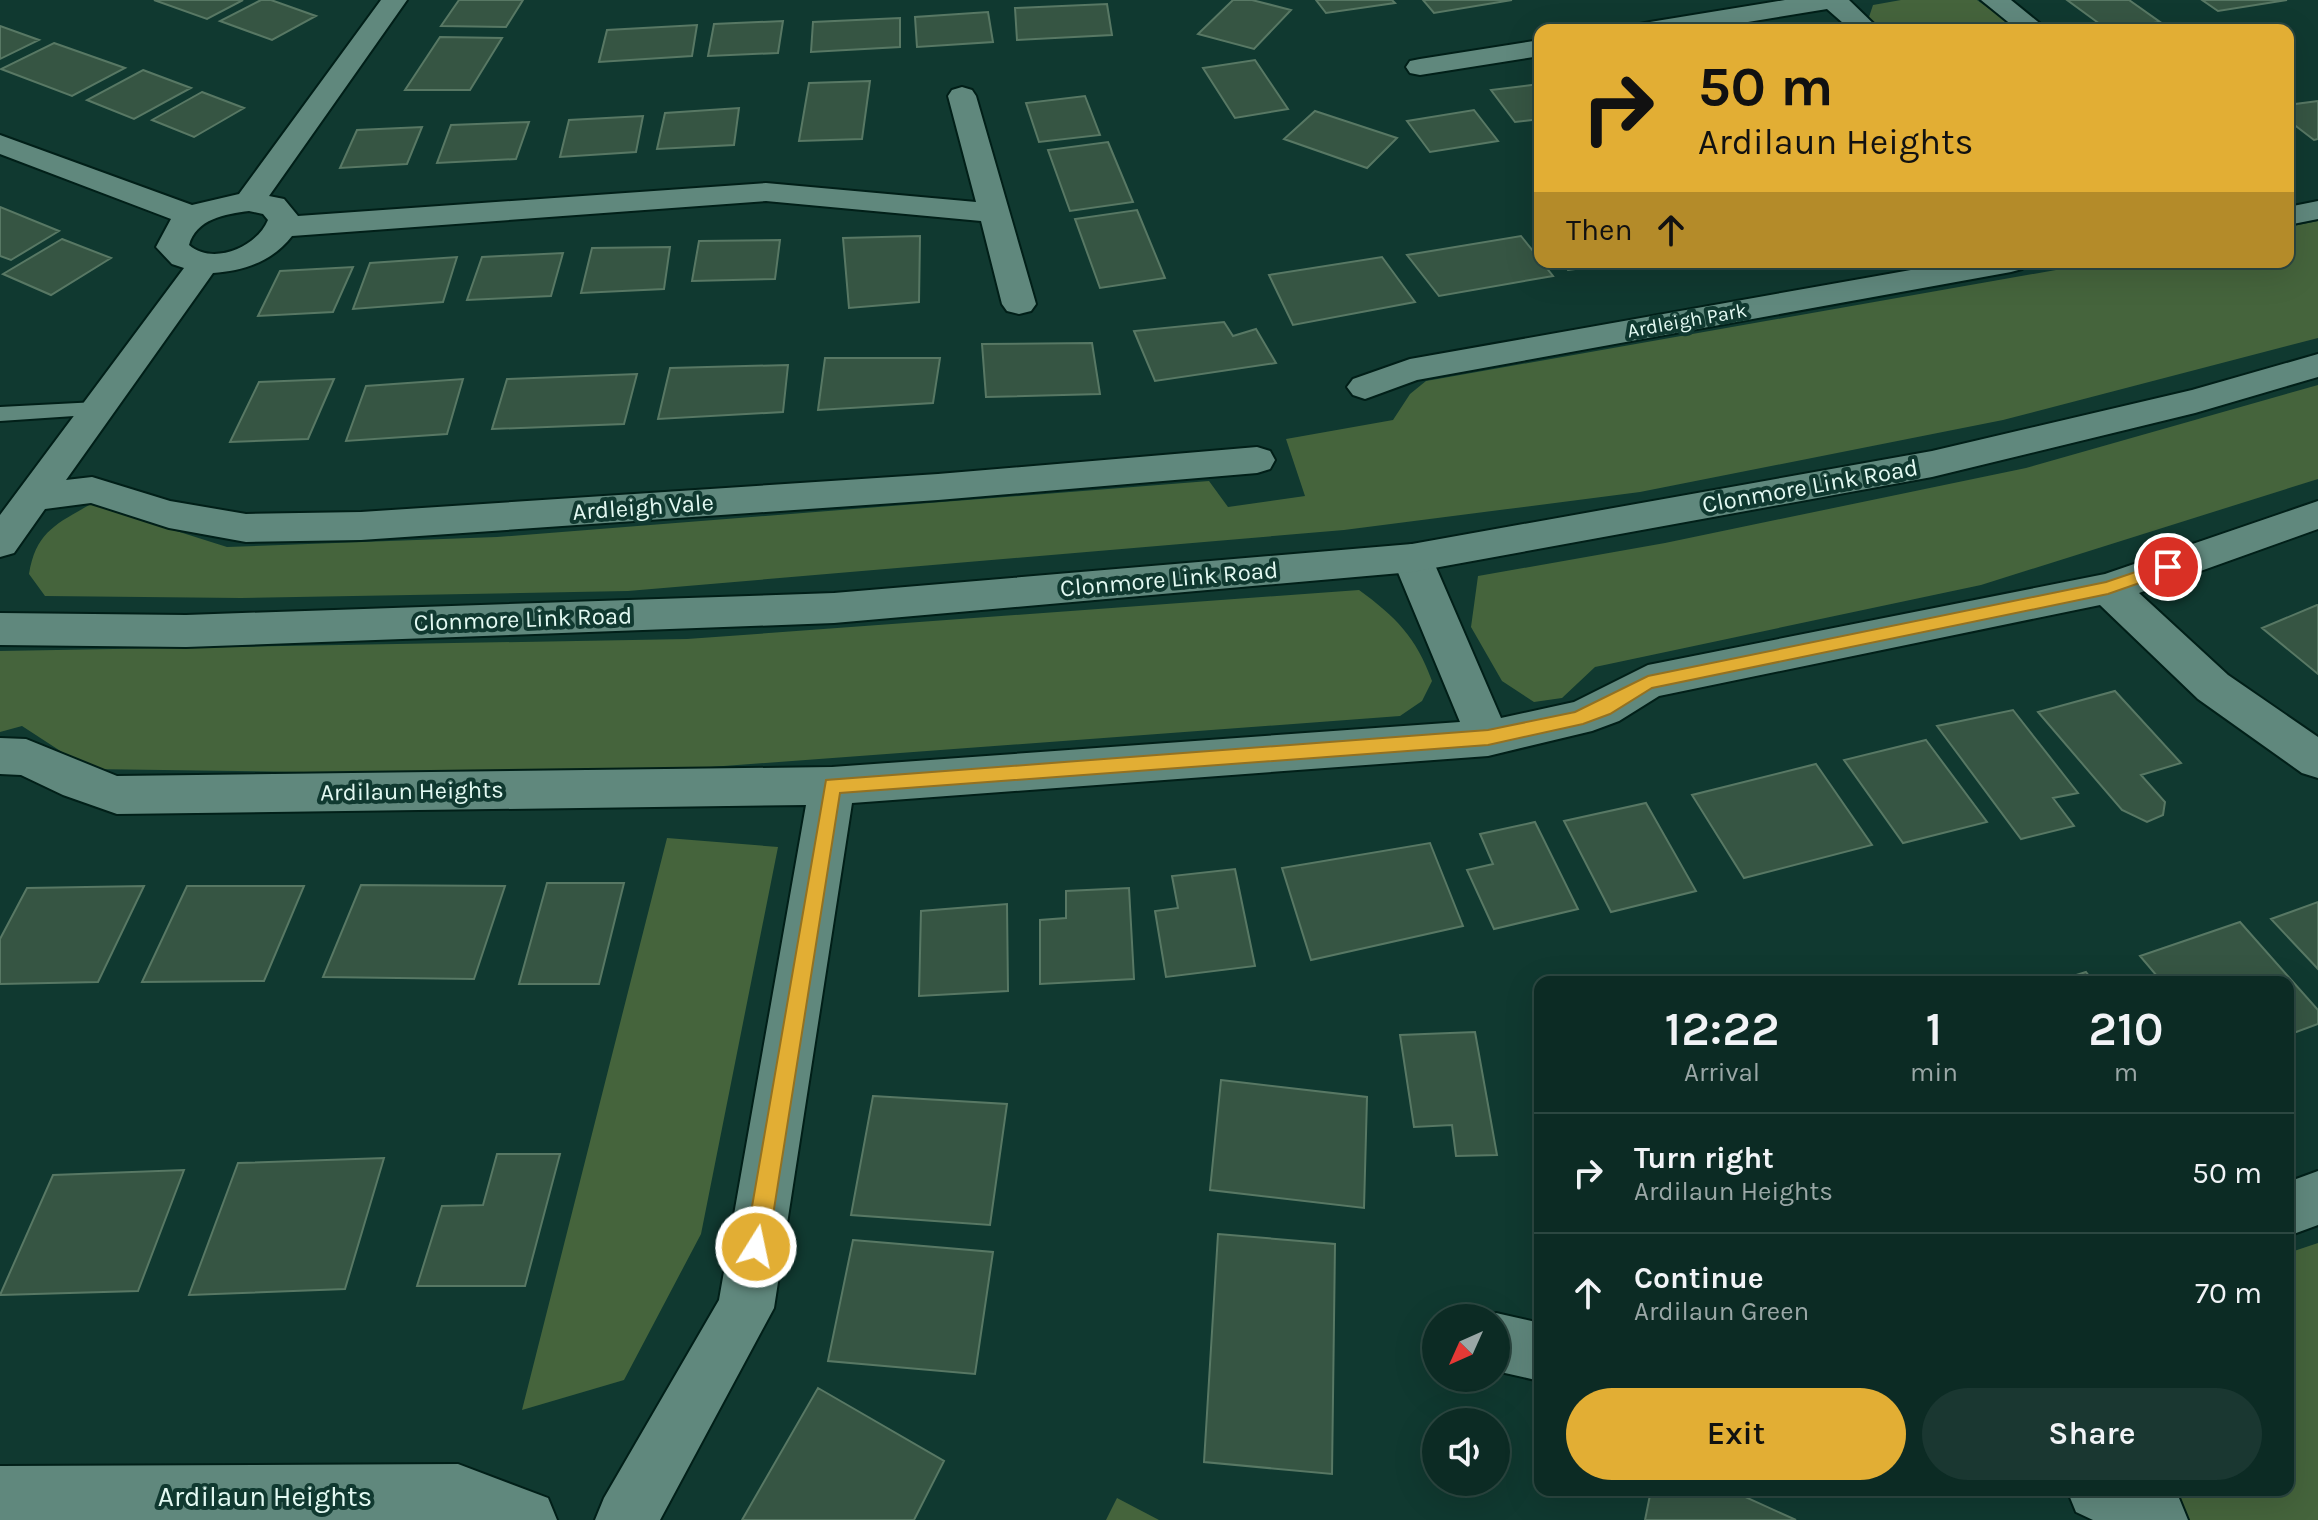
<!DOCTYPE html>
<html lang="en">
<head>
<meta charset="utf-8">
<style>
	:root { --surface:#0c2b24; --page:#1a3731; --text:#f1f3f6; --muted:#9aa7a6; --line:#2c4741; --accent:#e2ae34 }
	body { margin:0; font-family:Karla,sans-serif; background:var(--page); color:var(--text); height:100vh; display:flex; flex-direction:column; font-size:30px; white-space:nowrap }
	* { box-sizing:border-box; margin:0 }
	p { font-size:26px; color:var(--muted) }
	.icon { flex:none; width:44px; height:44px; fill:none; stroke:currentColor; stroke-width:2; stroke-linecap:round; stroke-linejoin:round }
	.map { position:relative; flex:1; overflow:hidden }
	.details { position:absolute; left:1534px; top:976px; width:760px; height:520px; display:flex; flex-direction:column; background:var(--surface); border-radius:16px; box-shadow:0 8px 32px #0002,0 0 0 2px var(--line) }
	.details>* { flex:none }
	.top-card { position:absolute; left:1534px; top:24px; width:760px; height:244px; border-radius:16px; box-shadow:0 8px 32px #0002,0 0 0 2px var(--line); background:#e2ae34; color:#111; overflow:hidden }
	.needle { width:52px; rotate:225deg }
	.tools { position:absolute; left:1422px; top:1304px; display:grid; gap:16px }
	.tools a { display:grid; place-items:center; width:88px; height:88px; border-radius:50%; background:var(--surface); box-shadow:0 8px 32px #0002,0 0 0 2px var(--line); font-size:40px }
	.pin { position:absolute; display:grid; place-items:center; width:68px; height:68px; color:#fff; margin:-34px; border:4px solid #fff; border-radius:50%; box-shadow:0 2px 8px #0007 }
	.me { position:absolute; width:88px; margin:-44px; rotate:10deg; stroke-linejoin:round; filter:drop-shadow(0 0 6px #0008) }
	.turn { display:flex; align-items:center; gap:28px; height:168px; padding:0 32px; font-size:36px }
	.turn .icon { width:104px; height:104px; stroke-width:2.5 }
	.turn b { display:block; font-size:56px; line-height:68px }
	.then { display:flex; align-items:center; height:76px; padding:0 32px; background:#0003; gap:16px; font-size:30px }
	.eta { display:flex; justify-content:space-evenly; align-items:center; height:136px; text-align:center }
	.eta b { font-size:48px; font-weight:600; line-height:56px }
	.action { display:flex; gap:16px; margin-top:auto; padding:16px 32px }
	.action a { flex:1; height:92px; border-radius:48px; background:var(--accent); color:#111; font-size:32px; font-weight:600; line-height:92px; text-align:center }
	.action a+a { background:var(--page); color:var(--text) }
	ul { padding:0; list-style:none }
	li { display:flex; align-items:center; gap:24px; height:120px; padding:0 32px; border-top:2px solid var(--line) }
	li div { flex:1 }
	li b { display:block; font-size:30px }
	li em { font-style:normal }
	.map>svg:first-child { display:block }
	.green { fill:#45643c }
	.building { fill:#365543; stroke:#587864; stroke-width:2 }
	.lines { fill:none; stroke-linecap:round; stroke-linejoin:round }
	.lane-casing { stroke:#011f18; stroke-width:4 }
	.street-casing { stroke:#011f18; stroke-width:4 }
	.secondary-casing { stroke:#011f18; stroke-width:4 }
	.lane { fill:#60887d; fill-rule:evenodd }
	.street { fill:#60887d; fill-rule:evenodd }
	.secondary { fill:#60887d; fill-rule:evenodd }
	.route { fill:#e2ae34; stroke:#937122; stroke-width:2 }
	.labels { text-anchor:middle; stroke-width:8; stroke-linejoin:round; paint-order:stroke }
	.far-street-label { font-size:20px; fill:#e3f9f2; stroke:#103930 }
	.street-label { font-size:24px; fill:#e3f9f2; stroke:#103930 }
	.near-street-label { font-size:28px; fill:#e3f9f2; stroke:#103930 }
</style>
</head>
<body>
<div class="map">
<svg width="2318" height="1520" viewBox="0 0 2318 1520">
	<rect width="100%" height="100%" fill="#103930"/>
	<!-- green -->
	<path class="green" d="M 1901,0 L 1977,0 L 2019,30 L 1879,30 L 1868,20 L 1873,5 Z
		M 2318,221 L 2318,338 L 2003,420 L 1640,492 L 1344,530 L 628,591 L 241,598 L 45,596 L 29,574 C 36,532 56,524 91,504 L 227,547 L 497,537 L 1209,481 L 1228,507 L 1305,496 L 1286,439 L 1393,420 L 1410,394 L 1426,381 L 2101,262 L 2288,262 L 2288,227 Z
		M 2318,385 L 2318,479 L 1981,585 L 1595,667 L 1562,698 L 1534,702 L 1502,681 L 1471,627 L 1478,576 L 1665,543 L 2026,468 Z
		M 1359,590 C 1396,617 1416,637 1432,681 L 1422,701 L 1400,716 L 590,776 L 88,769 L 22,726 L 0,732 L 0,651 L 687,639 Z
		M 667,838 L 778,847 L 701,1234 L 624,1380 L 522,1410 Z
		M 2318,1243 L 2318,1520 L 2169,1520 L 2154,1490 L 2288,1490 L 2288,1253 Z
		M 1117,1498 L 1159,1520 L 1106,1520 Z"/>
	<!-- building -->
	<path class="building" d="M 154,0 L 243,0 L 207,19 Z
		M 261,0 L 271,0 L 316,16 L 272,40 L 220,21 Z
		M 459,0 L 523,0 L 506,27 L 441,26 Z
		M 1233,0 L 1252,0 L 1291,10 L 1254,49 L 1198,34 Z
		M 1316,0 L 1392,0 L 1395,3 L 1326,13 Z
		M 1423,0 L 1512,0 L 1434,13 Z
		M 2067,0 L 2129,0 L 2160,22 L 2108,30 Z
		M 2202,0 L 2287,0 L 2218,11 Z
		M 1107,4 L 1112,35 L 1017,40 L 1015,8 Z
		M 988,12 L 993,42 L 917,47 L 915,17 Z
		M 900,18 L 900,47 L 811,52 L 813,22 Z
		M 783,21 L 778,53 L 708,56 L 714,24 Z
		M 697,25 L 692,56 L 599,62 L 607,30 Z
		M 0,26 L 39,40 L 0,59 Z
		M 440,37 L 502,38 L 470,90 L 405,90 Z
		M 54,43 L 125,68 L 72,96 L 1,69 Z
		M 1255,60 L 1288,109 L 1235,118 L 1203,68 Z
		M 143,70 L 191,88 L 134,119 L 87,100 Z
		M 870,81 L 862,139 L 799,141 L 809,83 Z
		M 1540,84 L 1540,119 L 1515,122 L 1491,90 Z
		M 202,92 L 244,108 L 194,137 L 152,120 Z
		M 1085,96 L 1100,135 L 1039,142 L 1026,103 Z
		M 2318,101 L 2318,139 L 2314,140 L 2288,120 L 2288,105 Z
		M 739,108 L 734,145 L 657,149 L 665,113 Z
		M 1474,110 L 1498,141 L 1430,152 L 1407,121 Z
		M 1315,111 L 1397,138 L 1367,168 L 1284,139 Z
		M 643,116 L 636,152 L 560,157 L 569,120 Z
		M 529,122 L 516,159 L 437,163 L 451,125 Z
		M 422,127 L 407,164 L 340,168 L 357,130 Z
		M 1108,142 L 1133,202 L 1070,211 L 1048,150 Z
		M 0,207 L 59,231 L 11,260 L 0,256 Z
		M 1137,210 L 1165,278 L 1100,288 L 1075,219 Z
		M 920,236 L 919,302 L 849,308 L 843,238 Z
		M 1521,236 L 1553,276 L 1439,296 L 1407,255 Z
		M 62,239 L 111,258 L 51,295 L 3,274 Z
		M 780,240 L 775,279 L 692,281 L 699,241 Z
		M 670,247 L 664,289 L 581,293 L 592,248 Z
		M 563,253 L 551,296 L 467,300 L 482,257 Z
		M 457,257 L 443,302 L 353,309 L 370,263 Z
		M 1382,257 L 1415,302 L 1293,325 L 1269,275 Z
		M 1563,262 L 1631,262 L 1568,270 Z
		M 353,267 L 333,312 L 258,316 L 280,271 Z
		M 1224,322 L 1233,336 L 1256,329 L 1276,363 L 1155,381 L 1134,331 Z
		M 1092,343 L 1100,394 L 986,397 L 982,344 Z
		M 825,358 L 940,358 L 933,403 L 818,410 Z
		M 788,365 L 783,412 L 658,419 L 670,368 Z
		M 637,374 L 624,424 L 492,429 L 507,379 Z
		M 334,379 L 308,439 L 230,442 L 259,382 Z
		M 463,379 L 447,434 L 346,441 L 366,386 Z
		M 2317,605 L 2318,605 L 2318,674 L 2262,628 Z
		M 2115,691 L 2181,763 L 2141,775 L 2165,802 L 2163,815 L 2147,822 L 2122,810 L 2038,712 Z
		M 2013,710 L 2078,793 L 2053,798 L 2074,826 L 2021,839 L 1937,726 Z
		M 1926,740 L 1987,822 L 1903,843 L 1844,760 Z
		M 1816,764 L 1872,845 L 1744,878 L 1692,795 Z
		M 1646,803 L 1696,891 L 1611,912 L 1564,821 Z
		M 1535,822 L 1578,909 L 1494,929 L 1467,870 L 1493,864 L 1480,834 Z
		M 1430,843 L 1463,926 L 1311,960 L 1282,868 Z
		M 1235,869 L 1255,966 L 1166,977 L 1155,911 L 1178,908 L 1172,876 Z
		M 547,883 L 624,883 L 599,984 L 519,984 Z
		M 361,885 L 505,886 L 474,979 L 323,977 Z
		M 144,886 L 98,982 L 0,984 L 0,939 L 27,888 Z
		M 187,886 L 304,886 L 264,981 L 142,982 Z
		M 1129,888 L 1134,979 L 1040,984 L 1040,920 L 1066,918 L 1066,891 Z
		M 2318,902 L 2318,969 L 2271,919 Z
		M 1007,904 L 1008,991 L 919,996 L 921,911 Z
		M 2240,922 L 2318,1010 L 2318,1024 L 2288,1035 L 2288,982 L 2162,982 L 2140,956 Z
		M 2086,972 L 2094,982 L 2054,982 Z
		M 1475,1032 L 1497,1155 L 1456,1156 L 1452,1125 L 1414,1127 L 1400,1035 Z
		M 1221,1080 L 1367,1097 L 1364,1208 L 1210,1190 Z
		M 873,1096 L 1007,1104 L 990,1225 L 851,1215 Z
		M 497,1154 L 560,1154 L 525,1286 L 417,1286 L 442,1206 L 483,1205 Z
		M 384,1158 L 345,1289 L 189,1295 L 238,1163 Z
		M 184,1170 L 138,1291 L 0,1295 L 53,1175 Z
		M 1218,1234 L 1335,1244 L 1332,1474 L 1204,1462 Z
		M 853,1240 L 993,1252 L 975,1374 L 828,1361 Z
		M 818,1388 L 944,1461 L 914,1520 L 742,1520 Z
		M 1651,1490 L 1730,1490 L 1796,1520 L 1645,1520 Z"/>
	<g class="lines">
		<!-- lane casing -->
		<g class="lane-casing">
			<path id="lane" d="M 97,402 L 107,409 L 104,414 L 0,421 L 0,407 Z"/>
		</g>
		<!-- street casing -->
		<g class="street-casing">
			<path id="street" d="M 381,0 L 407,0 L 269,196 L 284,199 L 298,216 L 766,183 L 976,202 L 948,96 L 952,90 L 962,87 L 972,90 L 976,96 L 1036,304 L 1031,311 L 1019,314 L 1007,311 L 1002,304 L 981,221 L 766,201 L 292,236 C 273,261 244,271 213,273 L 66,480 L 92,477 L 170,501 L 246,514 L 361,512 L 938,474 L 1257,447 L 1270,451 L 1275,460 L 1270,469 L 1257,473 L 938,500 L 361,540 L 246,542 L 169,528 L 91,503 L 45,509 L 14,553 L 0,557 L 0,515 L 184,268 L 172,264 L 156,247 L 171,219 L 0,154 L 0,135 L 192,205 L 239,194 ZM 249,211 L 263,214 L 268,220 C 257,247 213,266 189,245 C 196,219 225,214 249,211 Z
				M 1785,0 L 1849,0 L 1880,30 L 1851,30 L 1827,9 L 1699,30 L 1637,30 L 1640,24 L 1650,22 Z
				M 1981,0 L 2011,0 L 2048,30 L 2018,30 Z
				M 1540,40 L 1540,56 L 1420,75 L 1410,73 L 1406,67 L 1410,61 L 1420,59 Z
				M 2318,201 L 2318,219 L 2288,225 L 2288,207 Z
				M 1956,262 L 2027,262 L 2022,269 L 2011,272 L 1417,380 L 1365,399 L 1353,395 L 1347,387 L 1353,379 L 1410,359 Z
				M 2318,501 L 2318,529 L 2139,593 L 2228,675 L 2318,737 L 2318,778 L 2302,773 L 2198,699 L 2100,605 L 1659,696 L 1619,721 L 1592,731 L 1488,756 L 852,803 L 774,1308 L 660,1520 L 595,1520 L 604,1498 L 719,1300 L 806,805 L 117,814 L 63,795 L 21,775 L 0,774 L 0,738 L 26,739 L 117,776 L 832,767 L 1460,722 L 1392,558 L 1398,548 L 1412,544 L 1426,548 L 1432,558 L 1501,718 L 1574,702 L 1648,665 L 2105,574 Z
				M 2318,1171 L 2318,1225 L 2288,1236 L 2288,1182 Z
				M 1496,1313 L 1540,1323 L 1540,1381 L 1496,1371 L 1496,1318 L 1484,1318 Z
				M 458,1464 L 548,1498 L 557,1520 L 0,1520 L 0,1466 Z
				M 2067,1490 L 2163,1490 L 2179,1498 L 2188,1520 L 2093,1520 L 2076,1512 Z"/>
		</g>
		<!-- secondary casing -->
		<g class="secondary-casing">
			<path id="secondary" d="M 2318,354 L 2318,377 L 2195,413 L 1932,477 L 1412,572 L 834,623 L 186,647 L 0,645 L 0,613 L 186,615 L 834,593 L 1412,544 L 1932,451 L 2192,390 Z"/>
		</g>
		<!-- lane -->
		<use href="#lane" class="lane"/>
		<!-- street -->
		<use href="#street" class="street"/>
		<!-- secondary -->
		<use href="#secondary" class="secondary"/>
	</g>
	<!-- route -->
	<path class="route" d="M 2168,561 L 2176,567 L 2174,571 L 2108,594 L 1652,688 L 1610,714 L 1583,724 L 1488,745 L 840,793 L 768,1247 L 764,1255 L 756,1258 L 748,1255 L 745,1247 L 826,780 L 1488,730 L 1575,712 L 1648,676 L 2106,582 Z"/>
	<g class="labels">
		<!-- far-street labels -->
		<g class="far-street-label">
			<text transform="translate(1687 320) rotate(-10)" y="7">Ardleigh Park</text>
		</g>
		<!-- street labels -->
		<g class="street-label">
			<text transform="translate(1810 486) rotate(-10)" y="8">Clonmore Link Road</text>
			<text transform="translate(643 507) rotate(-4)" y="8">Ardleigh Vale</text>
			<text transform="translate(1169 579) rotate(-5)" y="8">Clonmore Link Road</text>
			<text transform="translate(523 619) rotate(-2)" y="8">Clonmore Link Road</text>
			<text transform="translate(412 791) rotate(-1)" y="8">Ardilaun Heights</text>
		</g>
		<!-- near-street labels -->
		<g class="near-street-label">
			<text x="265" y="1506">Ardilaun Heights</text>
		</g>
	</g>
</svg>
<div class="tools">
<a><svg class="needle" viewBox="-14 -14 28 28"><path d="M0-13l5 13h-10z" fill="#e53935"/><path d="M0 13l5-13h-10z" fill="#9aa7a6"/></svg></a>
<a><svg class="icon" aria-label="sound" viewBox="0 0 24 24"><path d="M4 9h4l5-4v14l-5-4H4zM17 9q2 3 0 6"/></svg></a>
</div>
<div class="pin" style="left:2168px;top:567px;background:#d93025"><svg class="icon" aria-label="arrive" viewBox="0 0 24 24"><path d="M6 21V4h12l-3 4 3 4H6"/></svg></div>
<svg class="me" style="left:756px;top:1247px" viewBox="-20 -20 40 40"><circle r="17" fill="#e2ae34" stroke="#fff" stroke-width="3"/><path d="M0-11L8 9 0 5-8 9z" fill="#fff"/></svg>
<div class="top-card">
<div class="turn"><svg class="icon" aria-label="right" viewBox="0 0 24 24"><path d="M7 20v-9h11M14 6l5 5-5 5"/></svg><div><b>50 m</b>Ardilaun Heights</div></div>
<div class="then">Then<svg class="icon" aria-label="ahead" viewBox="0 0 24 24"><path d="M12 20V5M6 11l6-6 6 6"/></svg></div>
</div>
<section class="details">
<div class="eta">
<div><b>12:22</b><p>Arrival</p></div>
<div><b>1</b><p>min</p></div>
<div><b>210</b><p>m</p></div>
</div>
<ul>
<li><svg class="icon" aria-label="right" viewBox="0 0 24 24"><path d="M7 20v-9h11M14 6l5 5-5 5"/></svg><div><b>Turn right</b><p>Ardilaun Heights</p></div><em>50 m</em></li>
<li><svg class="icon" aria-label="ahead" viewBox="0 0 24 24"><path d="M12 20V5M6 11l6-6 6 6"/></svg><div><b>Continue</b><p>Ardilaun Green</p></div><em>70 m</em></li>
</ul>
<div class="action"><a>Exit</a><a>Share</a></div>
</section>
</div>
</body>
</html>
